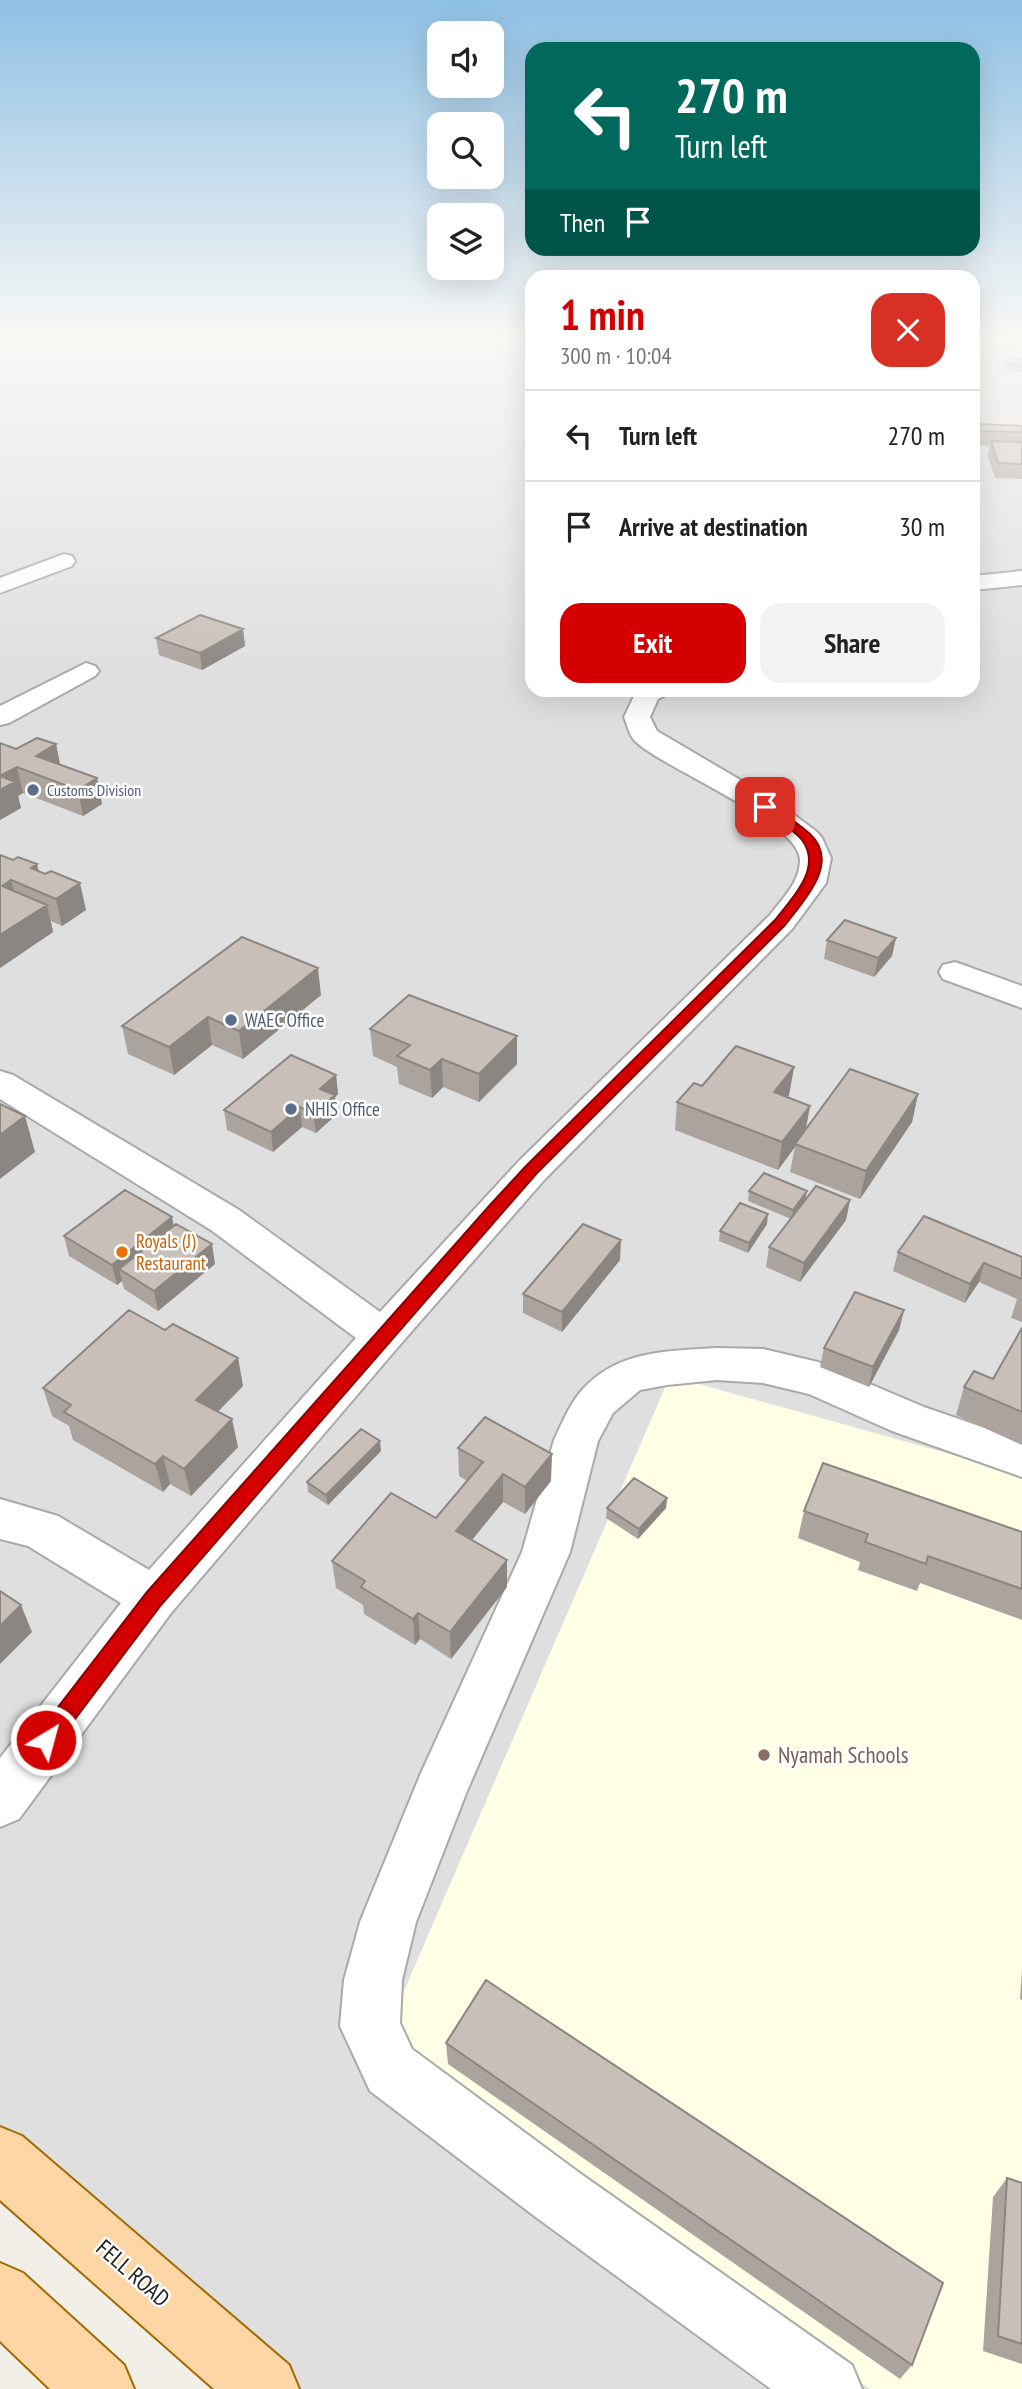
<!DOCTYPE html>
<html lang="en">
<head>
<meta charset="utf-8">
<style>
	:root { --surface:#fff; --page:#f2f2f2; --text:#222; --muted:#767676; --line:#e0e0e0; --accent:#d40000 }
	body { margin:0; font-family:"PT Sans Narrow",sans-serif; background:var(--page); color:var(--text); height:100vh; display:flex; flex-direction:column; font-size:26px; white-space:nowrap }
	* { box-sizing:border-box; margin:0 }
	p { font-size:23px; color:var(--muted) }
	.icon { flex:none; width:38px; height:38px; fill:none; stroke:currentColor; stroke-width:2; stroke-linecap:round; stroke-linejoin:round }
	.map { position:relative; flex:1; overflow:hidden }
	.panel { position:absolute; left:525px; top:270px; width:455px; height:427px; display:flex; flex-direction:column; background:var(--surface); border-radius:21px; box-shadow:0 7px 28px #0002 }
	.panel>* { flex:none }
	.hud { position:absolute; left:525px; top:42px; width:455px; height:214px; border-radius:21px; box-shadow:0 7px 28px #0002; background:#00695c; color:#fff; overflow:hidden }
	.controls { position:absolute; left:427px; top:21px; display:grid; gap:14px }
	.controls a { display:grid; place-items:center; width:77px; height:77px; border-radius:14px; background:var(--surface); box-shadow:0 7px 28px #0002; font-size:35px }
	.pin { position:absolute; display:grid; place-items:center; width:60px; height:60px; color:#fff; margin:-30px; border-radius:14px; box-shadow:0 4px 10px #0006 }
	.me { position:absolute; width:77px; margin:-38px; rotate:37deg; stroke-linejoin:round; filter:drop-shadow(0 0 5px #0008) }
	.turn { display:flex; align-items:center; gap:24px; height:147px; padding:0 35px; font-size:32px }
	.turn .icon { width:91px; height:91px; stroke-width:2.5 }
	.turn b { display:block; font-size:49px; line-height:60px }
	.then { display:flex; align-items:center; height:66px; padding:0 35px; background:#0003; gap:14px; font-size:26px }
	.round { display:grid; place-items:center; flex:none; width:74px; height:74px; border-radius:21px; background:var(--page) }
	.overview { display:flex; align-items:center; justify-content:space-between; height:119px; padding:0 35px }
	h1 { font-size:42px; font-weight:800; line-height:52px; color:var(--accent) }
	.button { display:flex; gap:14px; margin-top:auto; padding:14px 35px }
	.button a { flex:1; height:80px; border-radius:21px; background:var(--accent); color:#fff; font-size:28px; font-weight:800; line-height:80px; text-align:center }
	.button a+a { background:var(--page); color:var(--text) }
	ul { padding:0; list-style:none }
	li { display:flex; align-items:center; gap:21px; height:91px; padding:0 35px; border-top:2px solid var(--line) }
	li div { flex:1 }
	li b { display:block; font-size:26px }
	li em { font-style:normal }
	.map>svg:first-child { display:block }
	.residential { fill:#e0dfdf }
	.education { fill:#ffffe5 }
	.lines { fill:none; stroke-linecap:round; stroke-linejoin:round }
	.minor-casing { stroke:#a9a9a9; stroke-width:4 }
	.major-casing { stroke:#a06b00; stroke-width:4 }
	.minor { fill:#fff; fill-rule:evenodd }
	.major { fill:#fcd6a4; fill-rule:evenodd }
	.wall { fill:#aba49e }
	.shaded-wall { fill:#8b8681 }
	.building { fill:#c7bfb8; stroke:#8b8681; stroke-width:2 }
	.route { fill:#d40000; stroke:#8a0000; stroke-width:2 }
	.service-dot { fill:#5c6f8a; stroke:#fff; stroke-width:2.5 }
	.food-dot { fill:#e8710a; stroke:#fff; stroke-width:2.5 }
	.education-dot { fill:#8d6e63; stroke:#fff; stroke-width:2.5 }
	.labels { text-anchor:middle; stroke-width:5; stroke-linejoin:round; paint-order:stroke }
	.far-service-label { font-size:16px; fill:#4e5e75; stroke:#fff; text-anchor:start }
	.service-label { font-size:19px; fill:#4e5e75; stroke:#fff; text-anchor:start }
	.food-label { font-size:19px; fill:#c56008; stroke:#fff; text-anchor:start }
	.near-education-label { font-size:23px; fill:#785e54; stroke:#fff; text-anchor:start }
	.near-street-label { font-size:23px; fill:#222; stroke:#fff }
</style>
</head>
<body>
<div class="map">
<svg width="1022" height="2389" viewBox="0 0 1022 2389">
	<rect width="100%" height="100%" fill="#f2efe9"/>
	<!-- residential -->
	<path class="residential" d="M 0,339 L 532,339 L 532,690 L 973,690 L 973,339 L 1022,339 L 1022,2389 L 300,2389 L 0,2132 Z"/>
	<!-- education -->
	<path class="education" d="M 670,1376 L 1022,1474 L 1022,2389 L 870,2389 L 384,2037 Z"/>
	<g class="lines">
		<!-- minor casing -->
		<g class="minor-casing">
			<path id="minor" d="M 64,554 L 72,556 L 75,561 L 72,566 L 0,593 L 0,578 Z
				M 1022,571 L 1022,585 L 973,590 L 973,576 Z
				M 86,663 L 95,666 L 99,671 L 95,676 L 9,723 L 0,725 L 0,706 Z
				M 637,690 L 670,690 L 666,695 L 658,699 L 650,717 L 657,731 L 776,801 L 817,832 L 822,838 L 831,858 L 826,883 L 792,929 L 545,1179 L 398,1347 L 171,1613 L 19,1819 L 0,1827 L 0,1758 L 121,1603 L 28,1546 L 0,1539 L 0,1499 L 58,1516 L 149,1570 L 356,1338 L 211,1230 L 0,1099 L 0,1071 L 13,1075 L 239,1210 L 380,1312 L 519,1161 L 770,915 C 783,898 799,883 800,861 C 802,823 662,768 635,741 C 629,735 627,724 624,717 Z
				M 955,962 L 1022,986 L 1022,1008 L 943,979 L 939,972 L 943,965 Z
				M 717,1348 L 763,1349 L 818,1362 L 924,1407 L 1022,1441 L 1022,1477 L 892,1431 L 809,1394 L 763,1383 L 717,1380 L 667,1385 L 640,1390 L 613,1413 L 598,1441 L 570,1552 L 467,1791 L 416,1922 L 402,1980 L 400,2023 L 412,2049 L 581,2174 L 852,2365 L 862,2389 L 771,2389 L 537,2218 L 370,2091 L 340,2026 L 344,1980 L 360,1922 L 421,1773 L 522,1552 L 554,1440 C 562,1423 571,1401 584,1388 C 619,1350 669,1351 717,1348 Z"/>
		</g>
		<!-- major casing -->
		<g class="major-casing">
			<path id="major" d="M 0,2127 L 22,2136 L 289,2365 L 299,2389 L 214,2389 L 0,2200 Z
				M 0,2263 L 23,2273 L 124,2365 L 134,2389 L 50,2389 L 0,2341 Z"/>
		</g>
		<!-- minor -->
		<use href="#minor" class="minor"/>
		<!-- major -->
		<use href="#major" class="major"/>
	</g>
	<!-- wall -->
	<path class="wall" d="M 1011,339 L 1022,339 L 1022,349 L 1009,347 Z
		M 1006,357 L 1022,359 L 1022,372 L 1004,371 Z
		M 979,424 L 1022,426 L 1022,479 L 995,478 L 988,456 L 990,446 L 978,445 L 977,439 Z
		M 243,629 L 245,646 L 202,670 L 159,655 L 156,638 Z
		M 0,743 L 16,749 L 56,744 L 60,764 L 97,778 L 102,804 L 83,816 L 23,793 L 18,796 L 21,808 L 0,820 Z
		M 0,855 L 13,860 L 37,864 L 38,872 L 86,910 L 62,926 L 51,921 L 53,932 L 0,968 Z
		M 827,940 L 892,956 L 874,977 L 824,959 Z
		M 321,995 L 243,1059 L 212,1045 L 174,1075 L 128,1054 L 122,1026 Z
		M 370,1029 L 517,1036 L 517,1064 L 479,1102 L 443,1087 L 432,1098 L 399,1084 L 397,1067 L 373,1056 Z
		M 794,1067 L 789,1095 L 787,1097 L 805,1130 L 918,1094 L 912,1122 L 860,1199 L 790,1172 L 795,1147 L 778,1170 L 675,1130 L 677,1102 L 702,1086 Z
		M 336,1075 L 338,1094 L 335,1097 L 337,1114 L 316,1133 L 302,1127 L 273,1152 L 227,1130 L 224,1110 Z
		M 749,1191 L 806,1200 L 850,1200 L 846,1220 L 800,1282 L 766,1267 L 769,1247 L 791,1219 L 748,1201 Z
		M 767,1224 L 748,1253 L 719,1241 L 720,1231 Z
		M 174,1226 L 215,1264 L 158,1311 L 124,1289 L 122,1281 L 117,1285 L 69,1256 L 64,1236 Z
		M 898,1252 L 1022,1257 L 1022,1322 L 1011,1318 L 1017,1299 L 979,1282 L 965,1303 L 893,1271 Z
		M 620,1260 L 562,1332 L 523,1313 L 523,1294 Z
		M 904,1310 L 899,1330 L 869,1387 L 820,1367 L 824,1348 Z
		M 1022,1328 L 1022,1445 L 956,1415 L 964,1387 L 993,1379 Z
		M 165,1330 L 238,1358 L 243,1386 L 218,1411 L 238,1447 L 191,1496 L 170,1484 L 163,1492 L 73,1440 L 69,1426 L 52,1416 L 43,1388 Z
		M 458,1448 L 551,1481 L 525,1514 L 503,1502 L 472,1540 L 507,1587 L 451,1659 L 420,1639 L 415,1645 L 364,1614 L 363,1605 L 336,1588 L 332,1561 L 436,1518 L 467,1481 L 459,1476 Z
		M 381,1451 L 328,1505 L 308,1492 L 307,1482 Z
		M 667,1498 L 666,1508 L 638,1539 L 606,1518 L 607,1508 Z
		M 804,1511 L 1022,1532 L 1022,1620 L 920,1583 L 917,1591 L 858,1570 L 860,1562 L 798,1538 Z
		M 1022,1969 L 1022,2000 L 1020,1999 Z
		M 446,2043 L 912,2365 L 900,2379 L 448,2064 Z
		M 1007,2178 L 1022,2183 L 1022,2364 L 983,2351 L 993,2197 Z"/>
	<!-- shaded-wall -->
	<path class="shaded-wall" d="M 243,629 L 245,646 L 202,670 L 200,653 Z
		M 56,744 L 61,770 L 36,756 Z
		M 17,767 L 23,793 L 18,796 L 21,808 L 0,820 L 0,776 Z
		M 97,778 L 102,804 L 83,816 L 78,790 Z
		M 37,864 L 43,891 L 31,868 Z
		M 11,880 L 18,907 L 2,886 Z
		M 80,883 L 86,910 L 62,926 L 56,899 Z
		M 47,905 L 53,932 L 0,968 L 0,935 Z
		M 896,938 L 892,956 L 874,977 L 878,958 Z
		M 318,968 L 321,995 L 243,1059 L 239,1031 Z
		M 208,1017 L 212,1045 L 174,1075 L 169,1047 Z
		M 517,1036 L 517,1064 L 479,1102 L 479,1074 Z
		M 442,1059 L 443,1087 L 432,1098 L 430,1070 Z
		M 794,1067 L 789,1095 L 770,1120 L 774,1092 Z
		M 336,1075 L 338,1094 L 335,1097 L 337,1114 L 316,1133 L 313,1114 L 320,1089 Z
		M 918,1094 L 912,1122 L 860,1199 L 866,1171 Z
		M 810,1106 L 805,1134 L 795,1144 L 795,1147 L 778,1170 L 782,1142 Z
		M 300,1107 L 302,1127 L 273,1152 L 271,1132 Z
		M 25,1116 L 35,1152 L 0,1179 L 0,1135 Z
		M 807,1191 L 805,1201 L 791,1220 L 793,1210 Z
		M 850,1200 L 846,1220 L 800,1282 L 804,1263 Z
		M 768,1214 L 767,1224 L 748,1253 L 749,1243 Z
		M 172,1217 L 176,1237 L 119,1269 L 122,1281 L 117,1285 L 112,1265 Z
		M 621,1240 L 620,1260 L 562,1332 L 562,1312 Z
		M 212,1244 L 215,1264 L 158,1311 L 154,1291 Z
		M 984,1263 L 979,1282 L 965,1303 L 970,1284 Z
		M 904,1310 L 899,1330 L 869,1387 L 873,1367 Z
		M 238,1358 L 243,1386 L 202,1428 L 196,1400 Z
		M 232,1419 L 238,1447 L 191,1496 L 184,1469 Z
		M 380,1441 L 381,1451 L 328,1505 L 326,1495 Z
		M 552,1454 L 551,1481 L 525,1514 L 525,1487 Z
		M 163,1456 L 170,1484 L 163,1492 L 155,1464 Z
		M 503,1474 L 503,1502 L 457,1558 L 456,1531 Z
		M 667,1498 L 666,1508 L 638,1539 L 639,1529 Z
		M 507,1560 L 507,1587 L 451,1659 L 450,1632 Z
		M 21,1605 L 32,1632 L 0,1664 L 0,1626 Z
		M 418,1613 L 420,1639 L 415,1645 L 413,1619 Z"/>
	<!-- building -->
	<path class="building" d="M 1006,357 L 1022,359 L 1022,365 L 1006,364 Z
		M 979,424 L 1022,426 L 1022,432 L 981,431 Z
		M 991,441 L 1022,442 L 1022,464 L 998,463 Z
		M 200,615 L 243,629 L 200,653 L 156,638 Z
		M 37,738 L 56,744 L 36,756 L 97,778 L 78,790 L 17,767 L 0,776 L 15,782 L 0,790 L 0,743 L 16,749 Z
		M 0,855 L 13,860 L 18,857 L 37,864 L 31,868 L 45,874 L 51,871 L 80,883 L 56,899 L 11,880 L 2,886 L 47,905 L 0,935 Z
		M 845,920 L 896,938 L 878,958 L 827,940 Z
		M 242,937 L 318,968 L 239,1031 L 208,1017 L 169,1047 L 122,1026 Z
		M 409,995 L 517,1036 L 479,1074 L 442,1059 L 430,1070 L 397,1056 L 410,1045 L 370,1029 Z
		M 736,1046 L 794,1067 L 774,1092 L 810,1106 L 782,1142 L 677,1102 L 694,1083 L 702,1086 Z
		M 291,1055 L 336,1075 L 320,1089 L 335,1095 L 313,1114 L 300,1107 L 271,1132 L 224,1110 Z
		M 850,1069 L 918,1094 L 866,1171 L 795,1144 Z
		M 0,1104 L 25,1116 L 0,1135 Z
		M 764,1173 L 807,1191 L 793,1210 L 749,1191 Z
		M 816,1186 L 850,1200 L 804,1263 L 769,1247 Z
		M 125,1190 L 172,1217 L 112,1265 L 64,1236 Z
		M 740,1203 L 768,1214 L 749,1243 L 720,1231 Z
		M 924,1216 L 1022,1257 L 1022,1279 L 984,1263 L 970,1284 L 898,1252 Z
		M 176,1224 L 212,1244 L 154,1291 L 119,1269 Z
		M 583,1224 L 621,1240 L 562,1312 L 523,1294 Z
		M 855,1292 L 904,1310 L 873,1367 L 824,1348 Z
		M 129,1310 L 165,1330 L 173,1324 L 238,1358 L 196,1400 L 232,1419 L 184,1469 L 163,1456 L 155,1464 L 64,1412 L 71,1405 L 43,1388 Z
		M 1022,1328 L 1022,1412 L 964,1387 L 974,1371 L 993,1379 Z
		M 485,1417 L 552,1454 L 525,1487 L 503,1474 L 456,1531 L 507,1560 L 450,1632 L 418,1613 L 413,1619 L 361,1587 L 365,1581 L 332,1561 L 391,1493 L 436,1518 L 483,1462 L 458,1448 Z
		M 361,1429 L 380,1441 L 326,1495 L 307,1482 Z
		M 823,1463 L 1022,1532 L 1022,1589 L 928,1556 L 926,1564 L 865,1542 L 868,1534 L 804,1511 Z
		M 634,1478 L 667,1498 L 639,1529 L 607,1508 Z
		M 0,1591 L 21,1605 L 0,1626 Z
		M 486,1980 L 943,2283 L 912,2365 L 446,2043 Z
		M 1007,2178 L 1022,2183 L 1022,2344 L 998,2336 Z"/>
	<!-- sky -->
	<linearGradient id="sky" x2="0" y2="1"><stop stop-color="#8fc0e4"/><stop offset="0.5" stop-color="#f9f8f5"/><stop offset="1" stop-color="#f9f8f5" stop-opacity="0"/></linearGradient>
	<rect width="1022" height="674" fill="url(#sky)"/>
	<!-- route -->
	<path class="route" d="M 761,805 L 770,805 C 783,814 798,823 810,834 C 841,863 803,901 785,925 L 537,1173 L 502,1213 L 161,1605 L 54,1747 L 46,1750 L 38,1747 L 35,1740 L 38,1733 L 147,1592 L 490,1205 L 526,1166 L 776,919 C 792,898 823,868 802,840 C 793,828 773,819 761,810 Z"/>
	<!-- markers -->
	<g class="service-dot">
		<circle cx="33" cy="790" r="7"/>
		<circle cx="231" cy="1020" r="7"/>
		<circle cx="291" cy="1109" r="7"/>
	</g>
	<circle class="food-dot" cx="122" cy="1252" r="7"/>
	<circle class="education-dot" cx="764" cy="1755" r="7"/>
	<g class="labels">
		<!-- far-service labels -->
		<g class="far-service-label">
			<text x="47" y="796">Customs Division</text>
		</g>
		<!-- service labels -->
		<g class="service-label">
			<text x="245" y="1027">WAEC Office</text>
			<text x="305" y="1116">NHIS Office</text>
		</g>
		<!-- food labels -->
		<g class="food-label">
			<text x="136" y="1248">Royals (J)<tspan x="136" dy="22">Restaurant</tspan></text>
		</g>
		<!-- near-education labels -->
		<g class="near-education-label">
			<text x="778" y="1763">Nyamah Schools</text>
		</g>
		<!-- near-street labels -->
		<g class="near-street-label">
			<text transform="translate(133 2273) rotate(41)" y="8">FELL ROAD</text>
		</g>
	</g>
</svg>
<div class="controls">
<a><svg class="icon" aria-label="sound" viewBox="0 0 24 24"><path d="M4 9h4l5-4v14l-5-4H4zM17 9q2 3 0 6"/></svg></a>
<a><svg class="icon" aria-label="search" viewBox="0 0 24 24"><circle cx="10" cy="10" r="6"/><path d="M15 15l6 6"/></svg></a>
<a><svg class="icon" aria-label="layers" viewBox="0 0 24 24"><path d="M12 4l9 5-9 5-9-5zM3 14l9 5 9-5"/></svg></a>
</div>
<div class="pin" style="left:765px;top:807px;background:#d93025"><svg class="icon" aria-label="arrive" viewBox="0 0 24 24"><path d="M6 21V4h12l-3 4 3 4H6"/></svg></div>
<svg class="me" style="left:46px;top:1740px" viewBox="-20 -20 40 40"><circle r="17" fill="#d40000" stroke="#fff" stroke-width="3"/><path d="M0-11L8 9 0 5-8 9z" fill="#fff"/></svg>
<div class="hud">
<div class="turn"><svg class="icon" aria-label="left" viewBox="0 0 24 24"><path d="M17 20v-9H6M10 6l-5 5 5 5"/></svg><div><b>270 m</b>Turn left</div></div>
<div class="then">Then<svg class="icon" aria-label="arrive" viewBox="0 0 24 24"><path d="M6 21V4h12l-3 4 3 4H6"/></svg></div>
</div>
<section class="panel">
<div class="overview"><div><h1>1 min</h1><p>300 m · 10:04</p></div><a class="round" style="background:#d93025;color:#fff"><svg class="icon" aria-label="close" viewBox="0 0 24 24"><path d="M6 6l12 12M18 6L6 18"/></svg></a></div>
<ul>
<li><svg class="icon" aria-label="left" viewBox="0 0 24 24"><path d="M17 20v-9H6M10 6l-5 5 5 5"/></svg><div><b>Turn left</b></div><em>270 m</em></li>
<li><svg class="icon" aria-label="arrive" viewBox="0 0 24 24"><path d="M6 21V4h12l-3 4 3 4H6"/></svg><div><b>Arrive at destination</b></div><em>30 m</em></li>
</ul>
<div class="button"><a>Exit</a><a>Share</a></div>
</section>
</div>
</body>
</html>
